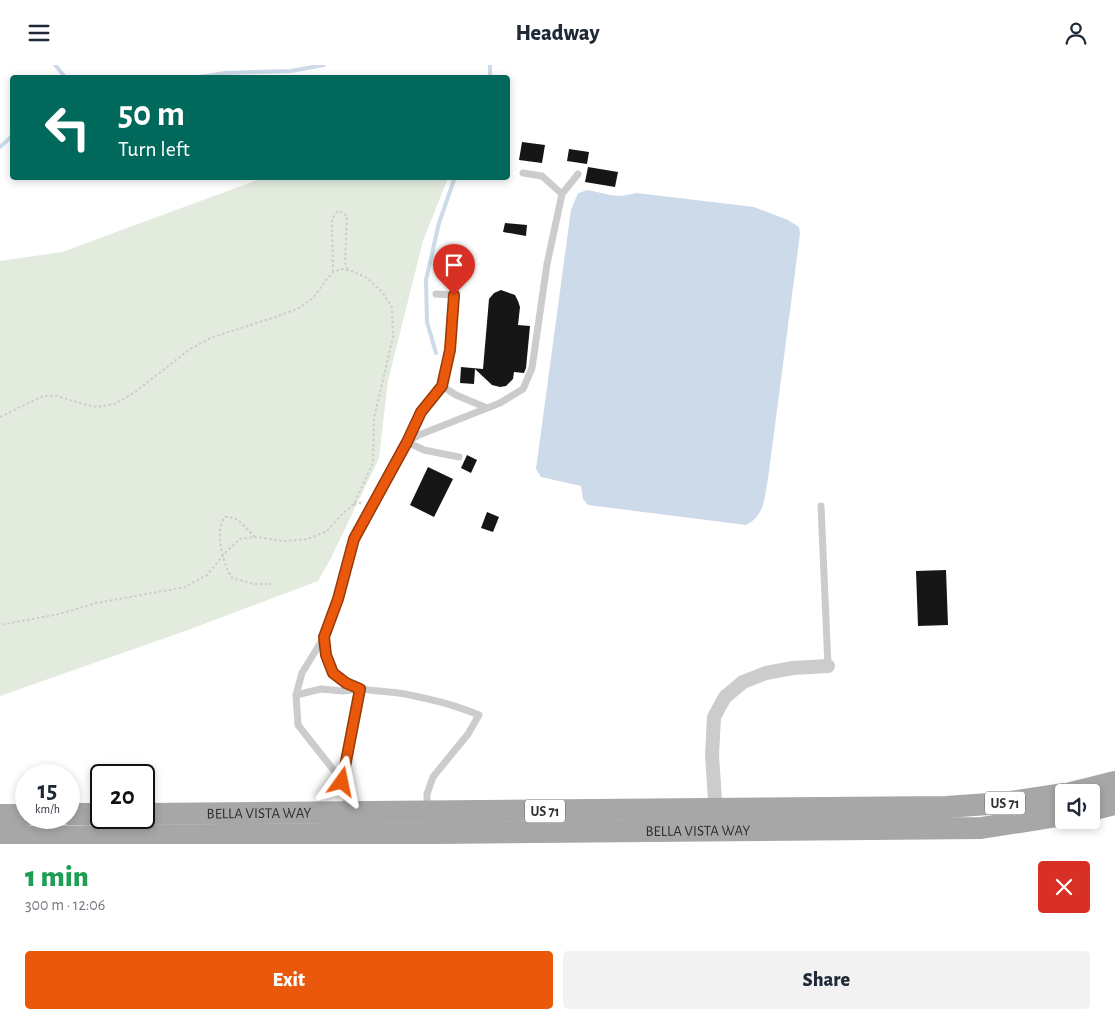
<!DOCTYPE html>
<html lang="en">
<head>
<meta charset="utf-8">
<style>
	:root { --surface:#fff; --page:#f2f2f3; --text:#1f2937; --muted:#747a83; --accent:#ea580c }
	body { margin:0; font-family:"Alegreya Sans",sans-serif; background:var(--page); color:var(--text); height:100vh; display:flex; flex-direction:column; font-size:19px; white-space:nowrap }
	* { box-sizing:border-box; margin:0 }
	p { font-size:16px; color:var(--muted) }
	.icon { flex:none; width:28px; height:28px; fill:none; stroke:currentColor; stroke-width:2; stroke-linecap:round; stroke-linejoin:round }
	.map { position:relative; height:779px; overflow:hidden }
	.details { display:flex; flex-direction:column; background:var(--surface); flex:1 }
	.details>* { flex:none }
	.guide { position:absolute; left:10px; top:10px; width:500px; height:105px; border-radius:5px; box-shadow:0 2px 8px #0003; background:#00695c; color:#fff; overflow:hidden }
	.buttons { position:absolute; left:1055px; top:719px; display:grid; gap:10px }
	.buttons a { display:grid; place-items:center; width:45px; height:45px; border-radius:5px; background:var(--surface); box-shadow:0 2px 8px #0003; font-size:25px }
	.speed { position:absolute; left:15px; top:699px; display:flex; gap:10px; font-size:25px; font-weight:700; text-align:center }
	.speed>* { display:grid; place-content:center; width:65px; height:65px; border-radius:50%; background:var(--surface); box-shadow:0 2px 8px #0003; line-height:1 }
	.speed small { font-size:12px; font-weight:400 }
	.speed .limit { border:2px solid #111; border-radius:8px; background:#fff; color:#111 }
	.pin { position:absolute; display:grid; place-items:center; width:42px; height:42px; color:#fff; margin:-51px -21px; border-radius:50% 50% 50% 0; rotate:-45deg; box-shadow:0 0 5px #0007 }
	.pin .icon { rotate:45deg }
	.me { position:absolute; width:55px; margin:-28px; rotate:12deg; stroke-linejoin:round; filter:drop-shadow(0 0 4px #0008) }
	.turn { display:flex; align-items:center; gap:18px; height:105px; padding:0 25px; font-size:22px }
	.turn .icon { width:65px; height:65px; stroke-width:2.5 }
	.turn b { display:block; font-size:35px; line-height:42px }
	.round { display:grid; place-items:center; flex:none; width:52px; height:52px; border-radius:5px; background:var(--page) }
	.head { display:flex; align-items:center; justify-content:space-between; height:85px; padding:0 25px }
	h1 { font-size:30px; font-weight:800; line-height:38px; color:#1e9e55 }
	.button { display:flex; gap:10px; margin-top:auto; padding:10px 25px }
	.button a { flex:1; height:58px; border-radius:5px; background:var(--accent); color:#fff; font-size:20px; font-weight:800; line-height:58px; text-align:center }
	.button a+a { background:var(--page); color:var(--text) }
	header { display:flex; justify-content:space-between; align-items:center; height:65px; padding:0 25px; background:var(--surface); font-size:22px; font-weight:800 }
	.map>svg:first-child { display:block }
	.green { fill:#e3ebde }
	.water { fill:#ccdae9 }
	.lines { fill:none; stroke-linecap:round; stroke-linejoin:round }
	.stream { stroke:#ccdae9; stroke-width:4 }
	.building { fill:#161616 }
	.path { stroke:#ccc; stroke-width:2; stroke-dasharray:2.5 2.5; stroke-linecap:butt }
	.lane { stroke:#ccc; stroke-width:7 }
	.street { stroke:#ccc; stroke-width:14 }
	.primary { stroke:#a7a7a7; stroke-width:22 }
	.route-casing { stroke:#983908; stroke-width:12 }
	.route { stroke:#ea580c; stroke-width:9 }
	.labels { text-anchor:middle; stroke-width:5; stroke-linejoin:round; paint-order:stroke }
	.shield { fill:#fff; stroke:#6d6d6d; stroke-width:1 }
	.shield-label { font-size:14px; font-weight:bold; fill:#2f2f2f }
	.street-label { font-size:15px; fill:#2f2f2f; stroke:#fff }
</style>
</head>
<body>
<header><svg class="icon" aria-label="menu" viewBox="0 0 24 24"><path d="M4 6h16M4 12h16M4 18h16"/></svg>Headway<svg class="icon" aria-label="person" viewBox="0 0 24 24"><circle cx="12" cy="8" r="4"/><path d="M4 21q1-7 8-7t8 7"/></svg></header>
<div class="map">
<svg width="1115" height="779" viewBox="0 0 1115 779">
	<rect width="100%" height="100%" fill="#fff"/>
	<!-- green -->
	<path class="green" d="M 263,113 L 448,113 L 423,176 L 388,316 L 379,393 L 331,493 L 318,516 L 188,565 L 0,631 L 0,196 L 62,187 Z"/>
	<!-- water -->
	<path class="water" d="M 588,125 L 610,130 L 622,131 L 637,128 L 754,142 L 788,155 L 799,162 L 800,169 L 768,414 C 764,434 765,450 746,460 L 588,440 L 583,434 L 581,421 L 541,412 L 536,404 L 571,145 L 578,128 Z"/>
	<g class="lines">
		<!-- stream -->
		<path class="stream" d="M 55,0 L 65,12
			M 490,0 L 490,12
			M 200,12 L 225,8 L 291,6 L 324,0
			M 0,82 L 12,71
			M 436,288 L 427,257 L 426,215 L 439,158 L 455,112"/>
	</g>
	<!-- building -->
	<path class="building" d="M 522,77 L 545,80 L 542,98 L 519,95 Z
		M 569,84 L 589,87 L 587,99 L 567,96 Z
		M 588,102 L 618,107 L 615,122 L 585,117 Z
		M 505,158 L 527,160 L 526,171 L 503,167 Z
		M 501,225 L 515,230 L 518,236 L 520,242 L 518,260 L 530,261 L 526,303 L 524,308 L 514,307 L 513,314 L 506,321 L 500,322 L 492,320 L 475,304 L 474,319 L 460,318 L 461,302 L 483,304 L 489,234 L 494,228 Z
		M 467,390 L 477,395 L 471,408 L 461,403 Z
		M 428,402 L 453,414 L 434,452 L 410,440 Z
		M 487,447 L 499,452 L 493,467 L 481,463 Z
		M 946,505 L 948,560 L 918,561 L 916,506 Z"/>
	<g class="lines">
		<!-- path -->
		<path class="path" d="M 333,207 L 332,154 L 338,146 L 344,148 L 347,152 L 345,197 L 348,206
			M 0,352 L 43,331 L 57,331 L 83,339 L 97,342 L 114,339 L 134,328 L 190,284 L 213,272 L 276,252 L 299,243 L 313,233 L 326,215 L 333,207 L 341,204 L 352,206 L 367,213 L 383,228 L 392,243 L 393,272 L 374,353 L 373,398 L 354,439 L 343,448 L 327,466 L 308,474 L 286,476 L 255,472 L 240,474 L 225,488 L 207,510 L 185,522 L 97,538 L 59,549 L 0,560
			M 354,439 L 364,437
			M 255,472 C 246,464 239,451 225,452 C 214,465 223,499 232,513 L 254,519 L 271,519"/>
		<!-- lane -->
		<path class="lane" d="M 562,129 L 578,109
			M 436,229 L 454,230 L 450,285 L 442,321 L 421,347 L 407,377 L 424,385 L 459,392
			M 442,321 L 456,330 L 487,343
			M 821,441 L 828,601
			M 324,572 C 325,584 326,600 334,609 C 350,627 376,625 398,628 C 408,629 418,632 428,634 C 446,638 462,643 479,650 L 468,669 L 433,712 L 427,729 L 427,744
			M 296,630 L 321,624 L 342,626 L 361,624 L 343,717
			M 348,744 L 343,717 L 298,660 L 296,630 L 302,608 L 324,572 L 337,534 L 354,474 L 407,377 L 419,370 L 500,338 L 523,324 L 532,303 L 547,199 L 562,129 L 542,111 L 523,108"/>
		<!-- street -->
		<path class="street" d="M 716,750 L 712,690 L 714,652 L 725,632 L 743,617 L 766,608 L 793,603 L 828,601"/>
		<!-- primary -->
		<g class="primary">
			<path d="M 1071,728 L 1115,717"/>
			<path d="M 1091,745 L 1115,739"/>
			<path d="M 69,749 L 101,749"/>
			<path id="s1" d="M 144,749 L 946,742 L 1003,738 L 1064,729"/>
			<path d="M 0,750 L 26,750"/>
			<path id="s2" d="M 0,772 L 981,763 L 1064,750"/>
		</g>
	</g>
	<g class="lines">
		<!-- route casing -->
		<g class="route-casing">
			<path id="route" d="M 342,717 L 360,624 L 346,618 L 333,608 L 326,590 L 324,572 L 338,534 L 354,474 L 407,377 L 421,347 L 442,321 L 450,285 L 454,230"/>
		</g>
		<!-- route -->
		<use href="#route" class="route"/>
	</g>
	<g class="labels">
		<!-- shield labels -->
		<g class="shield">
			<rect x="985" y="726.5" width="40" height="23" rx="4"/>
			<rect x="525" y="734.5" width="40" height="23" rx="4"/>
		</g>
		<g class="shield-label">
			<text x="1005" y="743">US 71</text>
			<text x="545" y="751">US 71</text>
		</g>
		<!-- street labels -->
		<g class="street-label">
			<text dy="5" stroke="none"><textPath href="#s1" startOffset="115">BELLA VISTA WAY</textPath></text>
			<text dy="5" stroke="none"><textPath href="#s2" startOffset="698">BELLA VISTA WAY</textPath></text>
		</g>
	</g>
</svg>
<div class="buttons">
<a><svg class="icon" aria-label="sound" viewBox="0 0 24 24"><path d="M4 9h4l5-4v14l-5-4H4zM17 9q2 3 0 6"/></svg></a>
</div>
<div class="speed"><div>15<small>km/h</small></div><div class="limit">20</div></div>
<div class="pin" style="left:454px;top:230px;background:#d93025"><svg class="icon" aria-label="arrive" viewBox="0 0 24 24"><path d="M6 21V4h12l-3 4 3 4H6"/></svg></div>
<svg class="me" style="left:342px;top:717px" viewBox="-20 -20 40 40"><path d="M0-17L14 15 0 8-14 15z" fill="#ea580c" stroke="#fff" stroke-width="4"/></svg>
<div class="guide">
<div class="turn"><svg class="icon" aria-label="left" viewBox="0 0 24 24"><path d="M17 20v-9H6M10 6l-5 5 5 5"/></svg><div><b>50 m</b>Turn left</div></div>
</div>
</div>
<section class="details">
<div class="head"><div><h1>1 min</h1><p>300 m · 12:06</p></div><a class="round" style="background:#d93025;color:#fff"><svg class="icon" aria-label="close" viewBox="0 0 24 24"><path d="M6 6l12 12M18 6L6 18"/></svg></a></div>
<div class="button"><a>Exit</a><a>Share</a></div>
</section>
</body>
</html>
